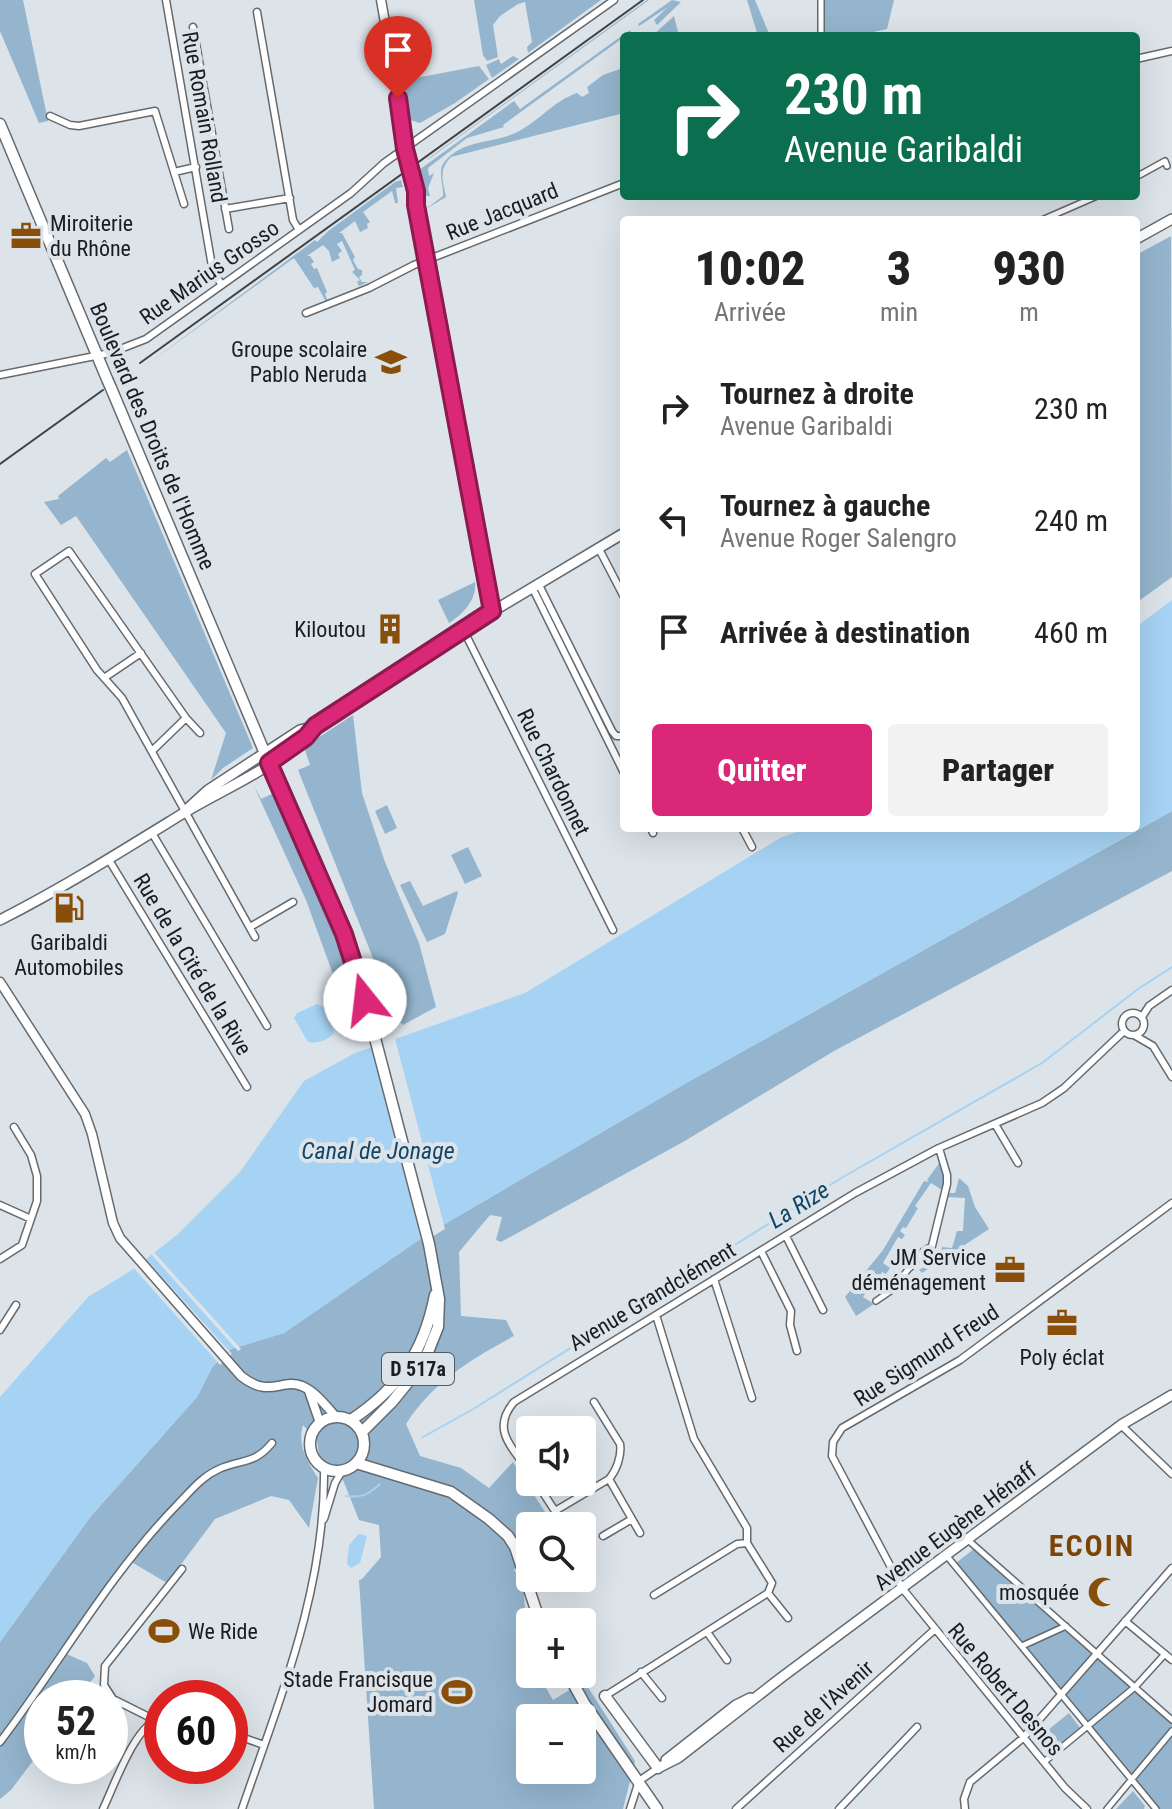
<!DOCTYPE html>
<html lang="fr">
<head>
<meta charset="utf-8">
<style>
	:root { --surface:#fff; --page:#f2f2f2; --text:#222; --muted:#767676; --accent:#db2777 }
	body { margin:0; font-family:"Roboto Condensed",sans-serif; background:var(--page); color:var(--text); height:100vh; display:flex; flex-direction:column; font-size:30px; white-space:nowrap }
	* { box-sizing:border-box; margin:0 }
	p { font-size:26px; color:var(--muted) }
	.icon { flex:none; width:44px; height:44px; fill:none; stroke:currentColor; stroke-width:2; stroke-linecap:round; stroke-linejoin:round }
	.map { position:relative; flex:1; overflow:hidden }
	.side { position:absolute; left:620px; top:216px; width:520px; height:616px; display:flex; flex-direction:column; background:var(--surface); border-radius:8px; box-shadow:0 8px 32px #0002 }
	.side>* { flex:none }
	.banner { position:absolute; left:620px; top:32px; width:520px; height:168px; border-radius:8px; box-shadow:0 8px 32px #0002; background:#0b6e4f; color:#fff; overflow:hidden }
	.fabs { position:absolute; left:516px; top:1416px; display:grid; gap:16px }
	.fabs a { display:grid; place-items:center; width:80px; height:80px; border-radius:8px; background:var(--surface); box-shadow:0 8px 32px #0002; font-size:40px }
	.speed { position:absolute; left:24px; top:1680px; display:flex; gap:16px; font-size:40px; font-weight:700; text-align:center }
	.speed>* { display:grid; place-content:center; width:104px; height:104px; border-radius:50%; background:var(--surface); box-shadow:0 8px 32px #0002; line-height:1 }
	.speed small { font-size:20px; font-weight:400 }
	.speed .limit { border:12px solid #d22; background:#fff; color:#111 }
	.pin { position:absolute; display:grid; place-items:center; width:68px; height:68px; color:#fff; margin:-82px -34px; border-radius:50% 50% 50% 0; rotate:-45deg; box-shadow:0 0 8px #0007 }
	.pin .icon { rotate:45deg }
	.me { position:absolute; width:88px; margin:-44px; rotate:344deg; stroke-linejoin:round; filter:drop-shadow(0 0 6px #0008) }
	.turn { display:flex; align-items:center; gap:28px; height:168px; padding:0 32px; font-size:36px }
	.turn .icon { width:104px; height:104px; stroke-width:2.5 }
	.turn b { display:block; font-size:56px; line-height:68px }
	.eta { display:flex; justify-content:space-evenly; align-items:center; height:136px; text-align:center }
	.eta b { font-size:48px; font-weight:800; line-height:56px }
	.action { display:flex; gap:16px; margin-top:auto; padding:16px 32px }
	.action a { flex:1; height:92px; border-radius:8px; background:var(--accent); color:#fff; font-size:32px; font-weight:800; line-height:92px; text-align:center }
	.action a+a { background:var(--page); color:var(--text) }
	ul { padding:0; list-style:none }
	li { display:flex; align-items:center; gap:24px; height:112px; padding:0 32px }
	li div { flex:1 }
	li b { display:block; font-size:30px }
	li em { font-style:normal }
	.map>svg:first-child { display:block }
	.green { fill:#94b5cd; fill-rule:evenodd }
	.water { fill:#a6d2f3 }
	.pier { fill:#dce4ea }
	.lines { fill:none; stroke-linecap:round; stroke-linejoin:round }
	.stream { stroke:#a6d2f3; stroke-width:2 }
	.pedestrian-casing { stroke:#646a70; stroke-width:8 }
	.minor-casing { stroke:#646a70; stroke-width:9 }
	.tertiary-casing { stroke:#646a70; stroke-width:11 }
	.secondary-casing { stroke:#646a70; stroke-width:12 }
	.primary-casing { stroke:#646a70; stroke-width:13 }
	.pedestrian { stroke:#fff; stroke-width:5 }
	.minor { stroke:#fff; stroke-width:6 }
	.tertiary { stroke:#fff; stroke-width:8 }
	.secondary { stroke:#fff; stroke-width:9 }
	.primary { stroke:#fff; stroke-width:10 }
	.tram { stroke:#3f4346; stroke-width:2 }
	.primary-bridge-casing { stroke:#646a70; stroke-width:13; stroke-linecap:butt }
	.primary-bridge { stroke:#fff; stroke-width:10 }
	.route-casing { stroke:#8e194d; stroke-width:20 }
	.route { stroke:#db2777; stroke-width:14 }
	.labels { text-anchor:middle; stroke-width:8; stroke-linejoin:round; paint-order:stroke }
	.shield { fill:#dce4ea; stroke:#54585c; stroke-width:2 }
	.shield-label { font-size:20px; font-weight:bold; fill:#1a1c1f }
	.street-label { font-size:22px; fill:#1a1c1f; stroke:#dce4ea }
	.poi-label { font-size:22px; fill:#1a1c1f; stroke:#dce4ea; text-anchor:end }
	.water-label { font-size:24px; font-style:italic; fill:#124666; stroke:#dce4ea }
	.district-label { font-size:30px; font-weight:bold; letter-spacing:2px; fill:#7c4508; stroke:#dce4ea }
</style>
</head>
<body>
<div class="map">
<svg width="1172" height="1809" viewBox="0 0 1172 1809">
	<rect width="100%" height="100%" fill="#dce4ea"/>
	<!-- green -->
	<path class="green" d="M 0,0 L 23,0 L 48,121 L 39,123 L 0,31 Z
		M 474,0 L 601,0 L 528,53 L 527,47 L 532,42 L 525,2 L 518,4 L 500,16 L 493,25 L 498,57 L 487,61 L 483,55 Z
		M 647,0 L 649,0 L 426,161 L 429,158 Z
		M 672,0 L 681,2 L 657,25 L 654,20 L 668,7 L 639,26 L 638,24 Z
		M 747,0 L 755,0 L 770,36 L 758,36 Z
		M 817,0 L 894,0 L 887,29 L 855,36 L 817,36 Z
		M 674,16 L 679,36 L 652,36 Z
		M 630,30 L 631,32 L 503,125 L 504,127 L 467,138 L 428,168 L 429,176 L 434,173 L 428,188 L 430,196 L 424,196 L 419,170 L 514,101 L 520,109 Z
		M 513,56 L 519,59 L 492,78 L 486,65 L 499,59 L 501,64 Z
		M 479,66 L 489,79 L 455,103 L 420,123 L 410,120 L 405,80 Z
		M 620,69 L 624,72 L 624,113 L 451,157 C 438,170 443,181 446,197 L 426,209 L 443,196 C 444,184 436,170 446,160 C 465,138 498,144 521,130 C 542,118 554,101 577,93 L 582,97 L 589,93 L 587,87 L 603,75 Z
		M 401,180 L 403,187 L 396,188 L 398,203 L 395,203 L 392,191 L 363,212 L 370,222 L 367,224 L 368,228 L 360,232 L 355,221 L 339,233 L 342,233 L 355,257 L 353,260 L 358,269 L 362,270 L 362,275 L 359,277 L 362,282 L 368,282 L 359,286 L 357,282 L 360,280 L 352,272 L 355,270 L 342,241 L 337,244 L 342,251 L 338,254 L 340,258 L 332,262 L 329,251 L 323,245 L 307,256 L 310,256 L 314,262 L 311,264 L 314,269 L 317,268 L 327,292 L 325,294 L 327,299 L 331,300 L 326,302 L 318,287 L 314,288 L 294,258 L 142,368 L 315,240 L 317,242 L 327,232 L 395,182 Z
		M 1171,236 L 1172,577 L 1136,603 L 1136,255 Z
		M 127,450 L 253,748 L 223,768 L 211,780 L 226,733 L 76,516 L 61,525 L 44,502 L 59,499 L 58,496 L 106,458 L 110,462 Z
		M 475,582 C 477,600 463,614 449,623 L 438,600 Z
		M 353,715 L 362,793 L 385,862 L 419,943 L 436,1007 L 403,1025 L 393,1015 L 377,968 L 298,770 L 310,765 L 304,747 Z
		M 253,784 L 261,799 L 278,791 L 348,959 L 367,1023 L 364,1024 L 368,1036 L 357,1040 L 306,900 Z
		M 387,805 L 397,828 L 385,834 L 375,811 Z
		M 1172,811 L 1172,871 L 834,1051 L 683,1142 L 501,1242 L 496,1240 L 502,1217 L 490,1215 L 459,1252 L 461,1316 L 506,1320 L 514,1336 C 471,1359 432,1383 406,1424 L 420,1456 L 461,1468 L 489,1488 L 513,1462 L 545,1512 L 539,1526 L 530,1526 L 530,1532 L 514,1570 L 523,1582 L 530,1674 L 538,1674 L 553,1700 L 584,1681 L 635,1761 L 623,1809 L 374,1809 L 359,1580 L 362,1579 L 381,1557 L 379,1525 L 359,1520 L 343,1480 L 319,1455 L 317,1440 L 303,1425 C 297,1445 307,1461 318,1478 L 309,1528 L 289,1500 L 271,1496 L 215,1519 L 167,1583 L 128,1560 L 62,1652 L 87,1663 L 95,1676 L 79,1698 L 42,1698 L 42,1749 L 11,1790 L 0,1799 L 0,1642 L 91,1516 L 197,1397 L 213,1366 L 231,1349 L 284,1333 L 426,1235 L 681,1086 ZM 530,1718 L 582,1718 L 582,1770 L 530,1770 Z
		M 468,847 L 482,876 L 465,884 L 451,855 Z
		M 410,881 L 423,906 L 457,891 L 458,893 L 445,934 L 427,942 L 400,885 Z
		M 940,1162 L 944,1175 L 942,1190 L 931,1183 L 915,1206 L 918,1208 L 906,1228 L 903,1227 L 900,1231 L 905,1235 L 902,1239 L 898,1237 L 883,1263 L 890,1268 L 886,1274 L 882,1272 L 879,1278 L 875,1276 L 863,1297 L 874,1304 L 856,1316 L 845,1297 L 883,1250 L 924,1181 L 929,1182 L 927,1180 Z
		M 959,1178 L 968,1186 L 975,1207 L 989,1229 L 922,1273 L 919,1270 L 939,1258 L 935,1250 L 941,1251 L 942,1247 L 952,1248 L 957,1231 L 963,1231 L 965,1198 L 948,1197 L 949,1193 L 955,1193 Z
		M 975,1548 L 1172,1723 L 1172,1809 L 1160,1809 L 956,1563 Z
		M 1069,1713 L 1081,1729 L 1054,1749 L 1043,1734 Z
		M 1133,1791 L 1145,1806 L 1144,1809 L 1116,1809 Z"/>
	<!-- water -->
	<path class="water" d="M 1172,600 L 1172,811 L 681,1086 L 426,1235 L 284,1333 L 231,1349 L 213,1366 L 197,1397 L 91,1516 L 0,1642 L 0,1397 L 88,1297 L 132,1270 L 178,1234 L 240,1172 L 304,1081 L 353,1054 L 525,993 L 780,838 L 808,828 L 1136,828 L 1136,627 Z
		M 317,1004 L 327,1009 L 334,1032 C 330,1040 317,1044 308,1042 L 294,1018 L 297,1013 Z
		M 359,1534 L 367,1536 L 360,1563 L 351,1568 L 347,1564 L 349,1545 Z"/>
	<!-- pier -->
	<path class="pier" d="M 394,1035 L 445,1229 L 422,1243 L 370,1044 Z
		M 152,1250 L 241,1349 L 238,1351 L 149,1252 Z
		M 143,1256 L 232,1354 L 220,1365 L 131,1265 Z"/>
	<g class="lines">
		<!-- stream -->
		<path class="stream" d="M 423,1437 L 475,1408 L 843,1177 L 1042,1063 L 1138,989 L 1172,967
			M 346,1496 C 361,1498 368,1495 380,1484"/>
		<!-- pedestrian casing -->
		<g class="pedestrian-casing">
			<path id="pedestrian" d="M 821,36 L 821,0
				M 1136,177 L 1165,161 L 1167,166
				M 1042,220 L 1097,196
				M 876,1301 L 892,1290 L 910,1267
				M 968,1540 L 1172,1720
				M 946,1555 L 1156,1809
				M 1022,1646 L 1066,1626
				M 1044,1762 L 1135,1687 L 1165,1654
				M 1107,1809 L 1172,1731"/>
		</g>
		<!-- minor casing -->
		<g class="minor-casing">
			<path id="minor" d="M 166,0 L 213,272 L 222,285
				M 257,12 L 293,220 L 299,230
				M 193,27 L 229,229
				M 1136,59 L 1172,51
				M 50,116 L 70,125 L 79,126 L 155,111 L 174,172 L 196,167
				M 174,172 L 184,204
				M 225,209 L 290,198
				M 306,313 L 369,288 L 414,265 L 624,183
				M 0,375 L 110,353 L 146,339 L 351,193 L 384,163 L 614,0
				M 598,547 L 624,597
				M 538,583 L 612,731 L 616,736 L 624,736
				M 532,587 L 624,773
				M 463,629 L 613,930
				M 104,678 L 141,653
				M 186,718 L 200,733
				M 152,751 L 186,718 L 69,551 L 35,574 L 97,670 L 122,698 L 255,937
				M 651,828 L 653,833
				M 742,828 L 752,847
				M 152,833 L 267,1026
				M 109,860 L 247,1087
				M 250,927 L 293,902
				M1122 1024a11 11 0 1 1 22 0a11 11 0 1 1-22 0Z
				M 1142,1017 L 1149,1006 L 1172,990
				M 1134,1035 L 1153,1046 L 1172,1077
				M 995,1124 L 1018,1163
				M 0,1205 L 31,1219
				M 786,1236 L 823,1310
				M 761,1251 L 791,1311 L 790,1325 L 797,1351
				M 0,1259 L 22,1245 L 37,1201 L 37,1176 L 31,1155 L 14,1127
				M 910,1267 L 923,1252 L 932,1246 L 947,1184 L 947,1175 L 939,1148
				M 714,1279 L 752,1398
				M 656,1315 L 694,1439 L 747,1528 L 747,1543
				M 0,1330 L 16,1305
				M 1121,1425 L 1172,1474
				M 530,1473 C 513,1448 490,1430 514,1402 L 855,1193 L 939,1148 L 1042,1103 L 1064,1088 L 1124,1031
				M 609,1479 L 640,1533
				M 536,1482 L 555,1511 L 556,1526
				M 555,1511 L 609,1479 C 616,1471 622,1456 620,1444 L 594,1402
				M 324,1519 L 335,1483 L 342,1471
				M 603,1536 L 632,1519
				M 768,1593 L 788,1618
				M 654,1595 L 737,1544 L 747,1543
				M 1125,1621 L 1172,1660
				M 707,1632 L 727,1660
				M 641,1672 L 662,1698
				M 605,1696 L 768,1593 L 772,1583 L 747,1543
				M 153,1719 L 113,1699 L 104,1685 L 105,1666 L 182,1569
				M 230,1733 L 264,1745
				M 0,1742 C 60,1663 108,1576 177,1505 C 190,1492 201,1477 219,1469 C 241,1459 254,1465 272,1443
				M 103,1809 C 115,1784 135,1724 162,1717
				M 242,1809 C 280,1698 326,1587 324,1468
				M 630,1809 L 639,1781 L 658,1768
				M 736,1809 L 934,1630
				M 839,1809 L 917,1727
				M 965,1809 L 964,1799 L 970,1782 L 1023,1738 L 1172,1568
				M 1087,1809 L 1065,1788 L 902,1588 L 832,1456 L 833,1442 L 842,1428 L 960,1360 L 1172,1203"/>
		</g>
		<!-- tertiary casing -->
		<g class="tertiary-casing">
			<path id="tertiary" d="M 381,0 L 402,118 L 404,160 L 428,260 L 492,611
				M 0,982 L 85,1114 L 92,1134 L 113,1223 L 120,1238 L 241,1376 C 270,1399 281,1378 302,1386 C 316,1392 326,1406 336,1417
				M 309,1391 L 320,1423"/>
		</g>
		<!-- secondary casing -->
		<g class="secondary-casing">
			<path id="secondary" d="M 1136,239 L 1172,219
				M 185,811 L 208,790 L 300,730 L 315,726 L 463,629 L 624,533
				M 0,920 C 63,888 122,851 182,814 C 224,788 284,765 315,726
				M 666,1760 L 736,1705 L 750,1698
				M 658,1768 L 678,1758 L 782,1677 L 1121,1425 L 1172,1395"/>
		</g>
		<!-- primary casing -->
		<g class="primary-casing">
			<path id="primary" d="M 0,124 L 107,379
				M 111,388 L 269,763 L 344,934 L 365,1000 L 429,1244 L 439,1299 L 438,1327 L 428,1352 L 414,1375 L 392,1402 L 362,1432
				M310 1444a27 27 0 1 1 54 0a27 27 0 1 1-54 0Z
				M 351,1420 C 399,1388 424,1352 435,1295
				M 356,1463 L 451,1492 L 489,1519 L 508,1536 L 515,1547 L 540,1622
				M 568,1674 L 584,1703 L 657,1809
				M 605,1696 L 658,1768"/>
		</g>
		<!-- pedestrian -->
		<use href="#pedestrian" class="pedestrian"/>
		<!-- minor -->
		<use href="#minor" class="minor"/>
		<!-- tertiary -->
		<use href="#tertiary" class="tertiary"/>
		<!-- secondary -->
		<use href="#secondary" class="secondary"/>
		<!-- primary -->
		<use href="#primary" class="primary"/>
		<!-- tram -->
		<path class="tram" d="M 140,363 L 643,0
			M 0,464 L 103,390"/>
		<!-- primary-bridge casing -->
		<g class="primary-bridge-casing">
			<path id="primary-bridge" d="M 107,379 L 111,388"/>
		</g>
		<!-- primary-bridge -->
		<use href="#primary-bridge" class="primary-bridge"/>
	</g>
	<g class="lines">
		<!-- route casing -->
		<g class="route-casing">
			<path id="route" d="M 365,1000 L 344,934 L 269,763 L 306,737 L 315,726 L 492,611 L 416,205 L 416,191 L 405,149 L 398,98"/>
		</g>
		<!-- route -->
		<use href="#route" class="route"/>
	</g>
	<!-- icons -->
	<defs>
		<g id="office-bare" transform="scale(2.4)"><path d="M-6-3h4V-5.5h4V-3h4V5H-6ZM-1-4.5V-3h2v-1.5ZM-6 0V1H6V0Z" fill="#8a4e0b" stroke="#dce4ea" stroke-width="2.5" paint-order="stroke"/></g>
		<g id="school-bare" transform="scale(2.4)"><path d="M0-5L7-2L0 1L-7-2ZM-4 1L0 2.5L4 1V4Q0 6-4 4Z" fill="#8a4e0b" stroke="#dce4ea" stroke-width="2.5" paint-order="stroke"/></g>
		<g id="building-bare" transform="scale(2.4)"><path d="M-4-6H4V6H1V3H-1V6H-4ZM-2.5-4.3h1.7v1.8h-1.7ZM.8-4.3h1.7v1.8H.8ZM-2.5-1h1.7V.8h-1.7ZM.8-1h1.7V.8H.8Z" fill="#8a4e0b" stroke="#dce4ea" stroke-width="2.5" paint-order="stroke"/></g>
		<g id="fuel-bare" transform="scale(2.4)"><path d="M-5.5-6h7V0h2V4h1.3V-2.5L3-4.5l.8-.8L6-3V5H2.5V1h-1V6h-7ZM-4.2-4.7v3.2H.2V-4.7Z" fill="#8a4e0b" stroke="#dce4ea" stroke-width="2.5" paint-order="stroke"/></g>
		<g id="mosque-bare" transform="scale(2.4)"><path d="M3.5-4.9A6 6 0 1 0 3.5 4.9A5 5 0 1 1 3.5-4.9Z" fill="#8a4e0b" stroke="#dce4ea" stroke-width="2.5" paint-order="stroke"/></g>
		<g id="stadium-bare" transform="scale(2.4)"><path d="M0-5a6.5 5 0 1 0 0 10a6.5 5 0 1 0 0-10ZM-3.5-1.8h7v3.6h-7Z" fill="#8a4e0b" stroke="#dce4ea" stroke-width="2.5" paint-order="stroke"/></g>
	</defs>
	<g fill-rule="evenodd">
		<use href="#office-bare" x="26" y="236"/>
		<use href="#school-bare" x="391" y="362"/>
		<use href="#building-bare" x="390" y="629"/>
		<use href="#fuel-bare" x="69" y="908"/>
		<use href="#office-bare" x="1010" y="1270"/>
		<use href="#office-bare" x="1062" y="1323"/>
		<use href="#mosque-bare" x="1103" y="1592"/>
		<use href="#stadium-bare" x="164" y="1631"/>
		<use href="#stadium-bare" x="457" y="1692"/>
	</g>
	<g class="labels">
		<!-- shield labels -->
		<rect class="shield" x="382" y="1353" width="72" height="32" rx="6"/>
		<g class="shield-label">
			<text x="418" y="1376">D 517a</text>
		</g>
		<!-- street labels -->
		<g class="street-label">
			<text transform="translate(205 117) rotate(80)" y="8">Rue Romain Rolland</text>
			<text transform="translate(502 211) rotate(-22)" y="8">Rue Jacquard</text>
			<text transform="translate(209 272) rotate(-35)" y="8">Rue Marius Grosso</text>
			<text transform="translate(153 436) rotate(67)" y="8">Boulevard des Droits de l'Homme</text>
			<text transform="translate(554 772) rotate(64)" y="8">Rue Chardonnet</text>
			<text transform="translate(193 964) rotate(59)" y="8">Rue de la Cité de la Rive</text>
			<text transform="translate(652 1296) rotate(-31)" y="8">Avenue Grandclément</text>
			<text transform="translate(926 1355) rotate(-33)" y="8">Rue Sigmund Freud</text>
			<text transform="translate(955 1526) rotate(-37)" y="8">Avenue Eugène Hénaff</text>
			<text transform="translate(1006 1689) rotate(50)" y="8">Rue Robert Desnos</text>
			<text transform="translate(823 1706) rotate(-42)" y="8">Rue de l'Avenir</text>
		</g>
		<!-- poi labels -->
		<g class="poi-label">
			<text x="50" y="231" text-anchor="start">Miroiterie<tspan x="50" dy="25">du Rhône</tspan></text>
			<text x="367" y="357">Groupe scolaire<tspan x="367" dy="25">Pablo Neruda</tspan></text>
			<text x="366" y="637">Kiloutou</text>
			<text x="69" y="950" text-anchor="middle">Garibaldi<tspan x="69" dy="25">Automobiles</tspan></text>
			<text x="986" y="1265">JM Service<tspan x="986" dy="25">déménagement</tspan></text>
			<text x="1062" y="1365" text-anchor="middle">Poly éclat</text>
			<text x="1079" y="1600">mosquée</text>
			<text x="188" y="1639" text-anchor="start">We Ride</text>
			<text x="433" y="1687">Stade Francisque<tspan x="433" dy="25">Jomard</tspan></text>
		</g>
		<!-- water labels -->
		<g class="water-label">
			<text x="378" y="1159">Canal de Jonage</text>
			<text transform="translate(799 1205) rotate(-32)" y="8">La Rize</text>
		</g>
		<!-- district labels -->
		<g class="district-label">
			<text x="1092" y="1556">ECOIN</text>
		</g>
	</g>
</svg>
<div class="fabs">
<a><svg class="icon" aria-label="sound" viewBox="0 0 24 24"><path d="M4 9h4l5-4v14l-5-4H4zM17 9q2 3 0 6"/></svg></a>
<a><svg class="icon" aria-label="search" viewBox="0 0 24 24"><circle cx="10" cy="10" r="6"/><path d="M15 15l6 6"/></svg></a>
<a>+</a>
<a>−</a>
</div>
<div class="speed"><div>52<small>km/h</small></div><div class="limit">60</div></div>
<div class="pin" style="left:398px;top:98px;background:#d93025"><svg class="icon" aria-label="arrive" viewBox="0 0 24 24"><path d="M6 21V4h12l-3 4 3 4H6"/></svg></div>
<svg class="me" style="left:365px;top:1000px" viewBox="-20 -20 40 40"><circle r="19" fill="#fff"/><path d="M0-13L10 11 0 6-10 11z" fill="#db2777"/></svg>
<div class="banner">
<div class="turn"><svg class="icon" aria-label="right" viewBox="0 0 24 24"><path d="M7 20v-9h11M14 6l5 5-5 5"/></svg><div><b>230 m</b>Avenue Garibaldi</div></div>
</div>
<section class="side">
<div class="eta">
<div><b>10:02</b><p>Arrivée</p></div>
<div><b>3</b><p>min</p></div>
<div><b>930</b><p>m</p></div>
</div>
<ul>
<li><svg class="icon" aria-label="right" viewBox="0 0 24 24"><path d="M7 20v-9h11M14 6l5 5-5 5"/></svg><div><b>Tournez à droite</b><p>Avenue Garibaldi</p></div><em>230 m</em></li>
<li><svg class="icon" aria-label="left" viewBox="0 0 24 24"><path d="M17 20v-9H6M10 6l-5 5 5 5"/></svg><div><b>Tournez à gauche</b><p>Avenue Roger Salengro</p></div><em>240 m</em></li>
<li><svg class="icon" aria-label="arrive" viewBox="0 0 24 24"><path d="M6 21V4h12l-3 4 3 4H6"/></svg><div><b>Arrivée à destination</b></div><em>460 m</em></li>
</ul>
<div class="action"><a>Quitter</a><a>Partager</a></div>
</section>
</div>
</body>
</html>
